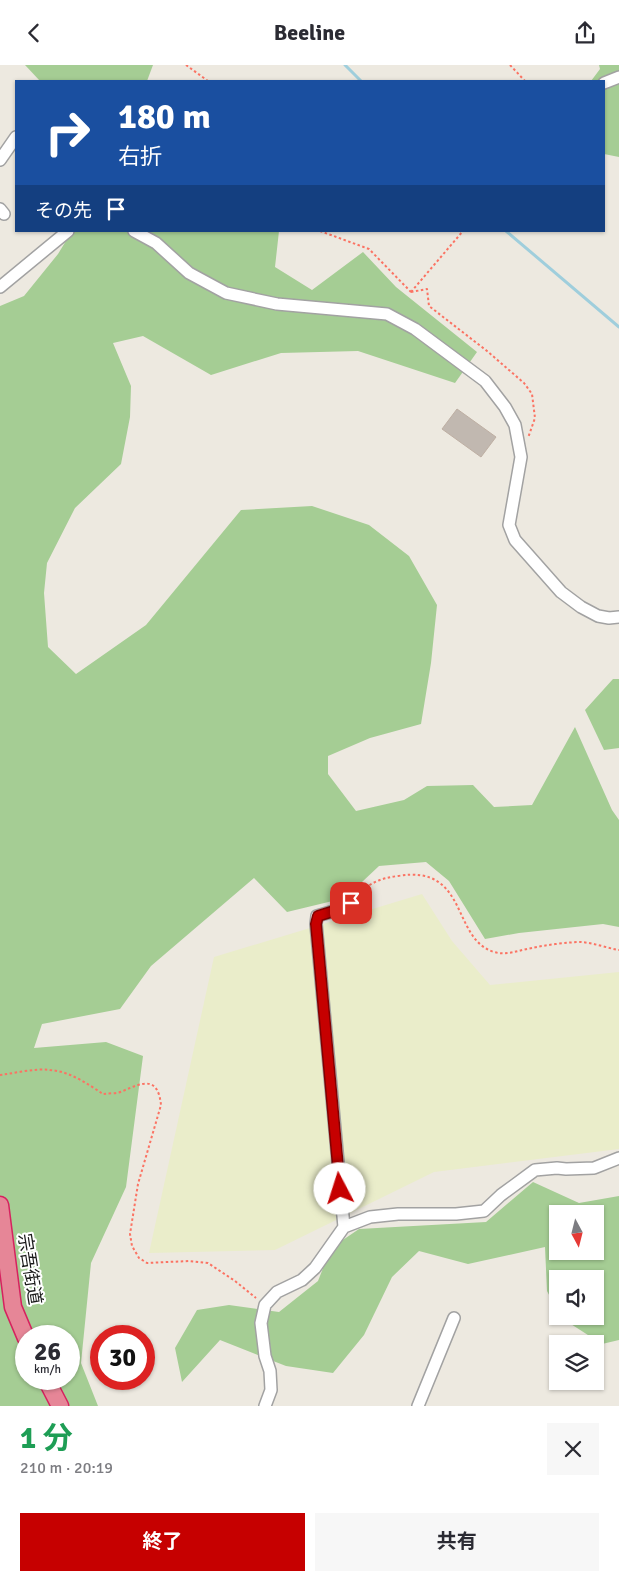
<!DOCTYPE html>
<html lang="ja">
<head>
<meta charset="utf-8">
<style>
	:root { --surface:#fff; --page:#f7f7f7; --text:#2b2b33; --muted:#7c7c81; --accent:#c60000 }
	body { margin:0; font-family:Signika,"Noto Sans JP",sans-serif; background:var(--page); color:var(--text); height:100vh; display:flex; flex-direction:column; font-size:19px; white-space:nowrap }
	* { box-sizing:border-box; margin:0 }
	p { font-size:16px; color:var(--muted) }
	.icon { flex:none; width:28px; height:28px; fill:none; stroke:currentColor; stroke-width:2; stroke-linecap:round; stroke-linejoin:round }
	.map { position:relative; height:1341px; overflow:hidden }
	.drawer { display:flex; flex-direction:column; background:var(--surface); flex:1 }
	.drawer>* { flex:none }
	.banner { position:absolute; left:15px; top:15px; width:590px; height:152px; border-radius:0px; box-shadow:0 1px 4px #0004; background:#1a4fa0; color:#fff; overflow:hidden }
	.needle { width:32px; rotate:173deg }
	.buttons { position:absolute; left:549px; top:1140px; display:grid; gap:10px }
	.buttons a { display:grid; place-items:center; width:55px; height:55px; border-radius:0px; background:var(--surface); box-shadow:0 1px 4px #0004; font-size:25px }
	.speed { position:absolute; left:15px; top:1260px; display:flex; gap:10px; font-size:25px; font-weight:700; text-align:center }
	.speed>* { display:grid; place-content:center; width:65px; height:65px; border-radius:50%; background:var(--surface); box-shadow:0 1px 4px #0004; line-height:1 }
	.speed small { font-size:12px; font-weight:400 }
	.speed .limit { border:8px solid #d22; background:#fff; color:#111 }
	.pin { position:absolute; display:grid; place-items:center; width:42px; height:42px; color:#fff; margin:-21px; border-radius:10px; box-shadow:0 2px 8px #0006 }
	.me { position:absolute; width:55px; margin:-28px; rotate:355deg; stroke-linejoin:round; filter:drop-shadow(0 0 4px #0008) }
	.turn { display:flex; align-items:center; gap:18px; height:105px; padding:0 20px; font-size:22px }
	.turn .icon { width:65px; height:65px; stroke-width:2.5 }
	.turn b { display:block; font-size:35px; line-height:42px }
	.then { display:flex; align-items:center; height:48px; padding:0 20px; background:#0003; gap:10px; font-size:19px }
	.round { display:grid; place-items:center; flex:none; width:52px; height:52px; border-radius:0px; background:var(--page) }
	.overview { display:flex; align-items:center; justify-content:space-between; height:85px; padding:0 20px }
	h1 { font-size:30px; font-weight:700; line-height:38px; color:#1e9e55 }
	.button { display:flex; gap:10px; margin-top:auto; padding:10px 20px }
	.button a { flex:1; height:58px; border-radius:0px; background:var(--accent); color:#fff; font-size:20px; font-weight:700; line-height:58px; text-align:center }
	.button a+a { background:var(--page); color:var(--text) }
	header { display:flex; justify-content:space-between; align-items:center; height:65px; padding:0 20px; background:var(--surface); font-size:22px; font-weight:700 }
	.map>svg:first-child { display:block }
	.farmland { fill:#eaedca }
	.forest { fill:#a5cd94; fill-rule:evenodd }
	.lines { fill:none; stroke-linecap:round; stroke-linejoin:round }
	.stream { stroke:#9fcedc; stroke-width:3 }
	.building { fill:#c1b8b0; stroke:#beafa3 }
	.minor-casing { stroke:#a2a2a2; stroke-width:14 }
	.highway-casing { stroke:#d6225f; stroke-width:19 }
	.path { stroke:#fb7363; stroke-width:2; stroke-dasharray:2.5 2.5; stroke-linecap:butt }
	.minor { stroke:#fff; stroke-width:11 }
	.highway { stroke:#e68697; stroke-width:16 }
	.route-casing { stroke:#810000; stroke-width:12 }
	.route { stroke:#c60000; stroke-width:9 }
	.labels { text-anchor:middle; stroke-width:4; stroke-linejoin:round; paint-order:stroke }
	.street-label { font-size:18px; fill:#1b1b1b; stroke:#fff }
</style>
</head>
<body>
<header><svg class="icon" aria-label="back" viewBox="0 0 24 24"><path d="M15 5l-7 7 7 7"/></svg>Beeline<svg class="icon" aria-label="share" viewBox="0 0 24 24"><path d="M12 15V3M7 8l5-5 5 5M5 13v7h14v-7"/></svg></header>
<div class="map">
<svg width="619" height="1341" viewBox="0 0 619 1341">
	<rect width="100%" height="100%" fill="#ede9e0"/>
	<!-- farmland -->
	<path class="farmland" d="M 422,829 L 452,876 L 490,920 L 619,907 L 619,1084 L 434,1107 L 275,1185 L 149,1188 L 214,892 Z"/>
	<!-- forest -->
	<path class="forest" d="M 25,0 L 153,0 L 147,16 L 40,16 Z
		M 599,0 L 619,0 L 619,92 L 604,89 L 604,16 L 591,16 L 600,4 Z
		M 72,166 L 279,166 L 275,202 L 312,225 L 363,187 L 396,222 L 477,287 L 455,318 L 358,286 L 281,288 L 211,310 L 143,271 L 113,278 L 131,321 L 130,352 L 121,399 L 75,443 L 47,498 L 44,528 L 48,582 L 76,609 L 146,560 L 241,445 L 312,441 L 369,460 L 409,491 L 437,540 L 431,598 L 421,659 L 370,673 L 328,691 L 328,709 L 356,746 L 404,735 L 427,721 L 473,720 L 494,742 L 532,740 L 575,662 L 612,745 L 619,755 L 619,862 L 603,859 L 519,868 L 485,874 L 449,816 L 426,797 L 379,801 L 345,833 L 287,847 L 254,813 L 151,901 L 120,944 L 42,959 L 34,983 L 106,977 L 143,991 L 126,1122 L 91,1198 L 81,1298 L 98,1341 L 0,1341 L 0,241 L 24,231 L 58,189 ZM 26,1271 L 69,1271 L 69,1314 L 26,1314 Z
		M 613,614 L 619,614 L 619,683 L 604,685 L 585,645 Z
		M 533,1117 L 579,1138 L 619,1131 L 619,1275 L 602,1279 L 563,1254 L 561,1251 L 595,1251 L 595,1214 L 558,1214 L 557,1245 L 547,1226 L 545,1182 L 468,1199 L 419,1186 L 392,1212 L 364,1270 L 333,1308 L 286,1301 L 220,1275 L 182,1317 L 175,1283 L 197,1245 L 229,1240 L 279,1247 L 318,1216 L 331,1183 L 359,1164 L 486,1157 ZM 558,1149 L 595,1149 L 595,1186 L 558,1186 Z"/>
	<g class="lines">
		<!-- stream -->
		<path class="stream" d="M 345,0 L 361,16
			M 506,166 L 619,262"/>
	</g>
	<!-- building -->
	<path class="building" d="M 457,344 L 496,372 L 481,392 L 442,364 Z"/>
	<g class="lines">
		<!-- minor casing -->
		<g class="minor-casing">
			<path id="minor" d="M 604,18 L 619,12
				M 0,95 L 16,72
				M 0,144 L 4,149
				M 134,166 L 156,178 L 189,208 L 226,228 L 277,239 L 387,249 L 415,264 L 485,316 L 505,342 L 515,360 L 521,392 L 509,460 L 515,475 L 561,527 L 581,542 L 598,551 L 609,553 L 619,552
				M 0,222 L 68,166
				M 344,1162 L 316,859 L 317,851 L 334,846 L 351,838
				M 265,1341 L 271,1325 L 270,1306 L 265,1291 L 261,1258 L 265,1240 L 277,1227 L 302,1215 L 315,1203 L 344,1162 L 370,1152 L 398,1149 L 456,1149 L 484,1146 L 501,1130 L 535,1105 L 557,1103 L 566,1104 L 594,1103 L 619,1093
				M 418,1341 L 454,1253"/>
		</g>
		<!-- highway casing -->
		<g class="highway-casing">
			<path id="highway" d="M 0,1140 L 13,1242 L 26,1273
				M 46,1314 L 60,1341"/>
		</g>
		<!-- path -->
		<path class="path" d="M 186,0 L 208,16
			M 510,0 L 525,16
			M 320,166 L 369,184 L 411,227
			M 411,227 L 427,224 L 429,241 L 487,286 L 524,318 L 532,329 L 535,353 L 528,373
			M 411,227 L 463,166
			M 358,830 C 369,818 381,813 398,811 C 469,799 451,874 494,887 C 507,891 519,885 532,883 C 545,880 569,877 581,877 C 594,878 607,883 619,885
			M 0,1010 C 16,1008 35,1003 50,1005 C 69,1006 88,1019 103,1029 C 109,1028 117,1029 123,1026 C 143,1017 158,1011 161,1040 L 138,1119 L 130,1169 L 132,1181 L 139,1193 L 147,1198 L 189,1196 L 208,1198 L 235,1216 L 256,1233"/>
		<!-- minor -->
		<use href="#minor" class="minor"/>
		<!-- highway -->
		<use href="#highway" class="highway"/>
	</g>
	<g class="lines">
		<!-- route casing -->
		<g class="route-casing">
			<path id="route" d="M 340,1124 L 316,859 L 318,851 L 334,846 L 351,838"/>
		</g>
		<!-- route -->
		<use href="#route" class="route"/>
	</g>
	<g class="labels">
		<!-- street labels -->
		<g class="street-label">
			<text transform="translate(30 1204) rotate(81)" y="6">宗吾街道</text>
		</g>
	</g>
</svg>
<div class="buttons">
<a><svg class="needle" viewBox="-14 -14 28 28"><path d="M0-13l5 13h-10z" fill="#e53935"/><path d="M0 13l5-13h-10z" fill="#7c7c81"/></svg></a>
<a><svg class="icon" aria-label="sound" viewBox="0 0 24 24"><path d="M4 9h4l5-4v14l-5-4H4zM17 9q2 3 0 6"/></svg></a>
<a><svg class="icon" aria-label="layers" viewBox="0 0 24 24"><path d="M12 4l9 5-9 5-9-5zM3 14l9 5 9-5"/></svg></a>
</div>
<div class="speed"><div>26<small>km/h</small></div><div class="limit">30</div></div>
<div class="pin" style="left:351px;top:838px;background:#d93025"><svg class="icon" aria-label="arrive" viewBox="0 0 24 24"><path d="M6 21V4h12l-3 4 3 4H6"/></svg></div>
<svg class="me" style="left:340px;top:1124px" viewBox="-20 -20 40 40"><circle r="19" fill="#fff"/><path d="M0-13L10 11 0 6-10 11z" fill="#c60000"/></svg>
<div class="banner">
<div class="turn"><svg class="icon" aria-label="right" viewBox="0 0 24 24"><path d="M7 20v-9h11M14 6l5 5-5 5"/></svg><div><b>180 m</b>右折</div></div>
<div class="then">その先<svg class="icon" aria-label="arrive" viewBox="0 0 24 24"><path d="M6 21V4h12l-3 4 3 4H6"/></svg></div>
</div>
</div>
<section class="drawer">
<div class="overview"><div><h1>1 分</h1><p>210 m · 20:19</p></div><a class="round"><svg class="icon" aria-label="close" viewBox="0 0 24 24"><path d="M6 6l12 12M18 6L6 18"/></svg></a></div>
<div class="button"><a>終了</a><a>共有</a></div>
</section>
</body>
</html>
